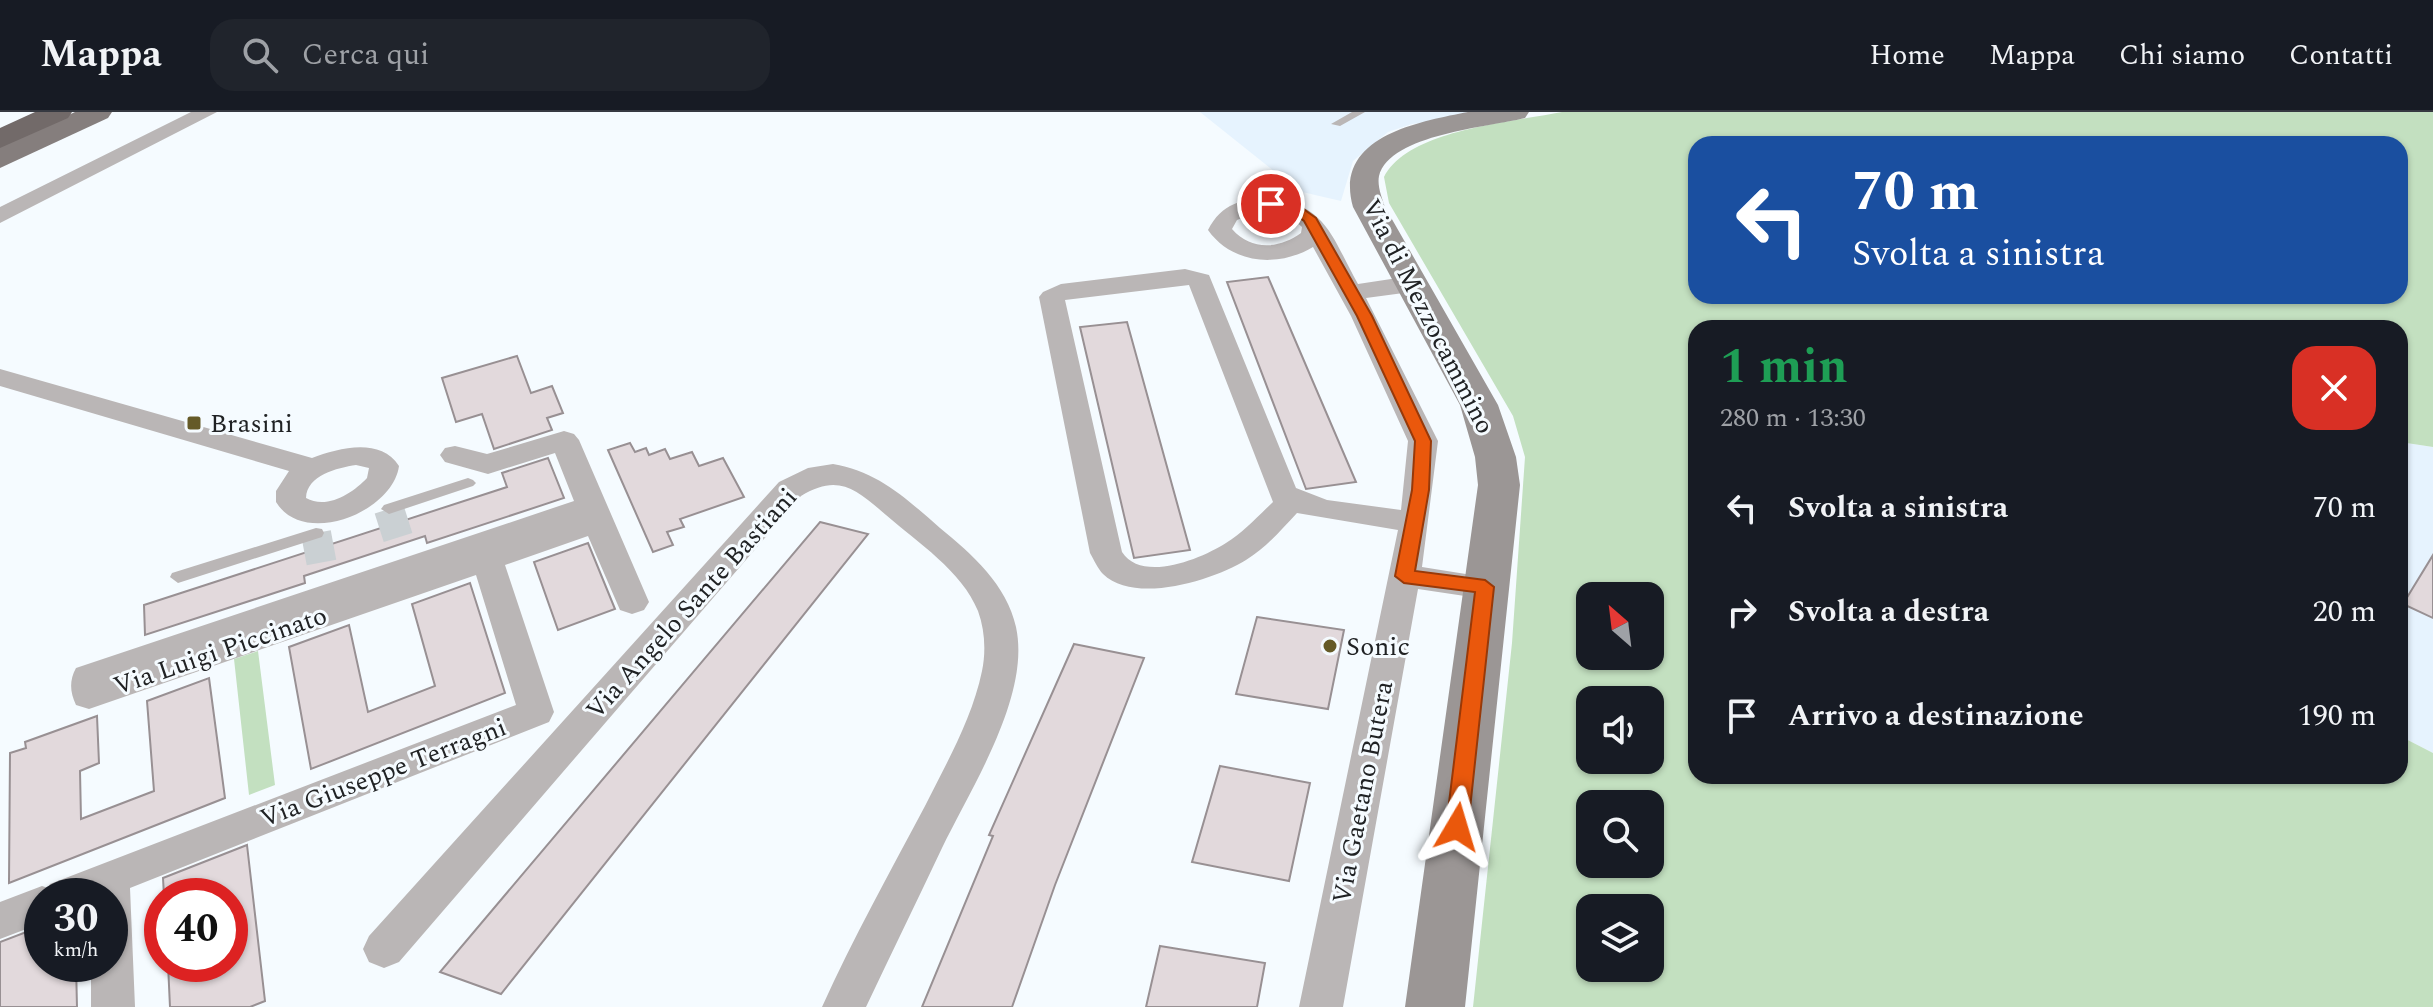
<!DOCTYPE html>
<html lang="it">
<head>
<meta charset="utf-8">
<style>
	:root { --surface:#171b24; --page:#20242c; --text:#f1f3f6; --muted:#9ea1a6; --line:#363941 }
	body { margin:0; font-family:Spectral,serif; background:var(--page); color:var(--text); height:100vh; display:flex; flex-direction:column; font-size:30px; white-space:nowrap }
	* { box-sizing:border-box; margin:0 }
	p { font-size:26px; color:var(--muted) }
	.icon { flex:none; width:44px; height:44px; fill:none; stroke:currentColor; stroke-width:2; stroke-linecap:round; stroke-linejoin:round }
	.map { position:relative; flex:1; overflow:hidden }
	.sheet { position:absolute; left:1688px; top:208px; width:720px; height:464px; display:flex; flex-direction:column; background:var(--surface); border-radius:24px; box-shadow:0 2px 6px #0004 }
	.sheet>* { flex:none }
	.top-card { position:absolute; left:1688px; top:24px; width:720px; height:168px; border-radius:24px; box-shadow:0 2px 6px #0004; background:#1a4fa0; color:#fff; overflow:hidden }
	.needle { width:52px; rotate:332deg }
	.fabs { position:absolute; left:1576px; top:470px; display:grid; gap:16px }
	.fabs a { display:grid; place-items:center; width:88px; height:88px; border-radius:16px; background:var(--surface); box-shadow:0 2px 6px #0004; font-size:40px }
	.speed { position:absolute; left:24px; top:766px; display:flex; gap:16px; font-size:40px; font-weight:700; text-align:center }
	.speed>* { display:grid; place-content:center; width:104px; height:104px; border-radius:50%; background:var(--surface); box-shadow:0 2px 6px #0004; line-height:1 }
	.speed small { font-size:20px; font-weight:400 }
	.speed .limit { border:12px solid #d22; background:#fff; color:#111 }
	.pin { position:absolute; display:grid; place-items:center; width:68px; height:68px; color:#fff; margin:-34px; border:4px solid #fff; border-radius:50%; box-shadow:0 2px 8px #0007 }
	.me { position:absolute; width:88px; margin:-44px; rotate:7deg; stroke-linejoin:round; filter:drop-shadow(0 0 6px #0008) }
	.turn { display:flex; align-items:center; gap:28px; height:168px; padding:0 32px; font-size:36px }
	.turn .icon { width:104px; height:104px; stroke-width:2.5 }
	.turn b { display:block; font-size:56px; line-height:68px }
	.round { display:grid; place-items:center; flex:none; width:84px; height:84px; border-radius:24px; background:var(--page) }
	.overview { display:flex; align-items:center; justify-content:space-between; height:136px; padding:0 32px }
	h1 { font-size:48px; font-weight:700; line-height:60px; color:#1e9e55 }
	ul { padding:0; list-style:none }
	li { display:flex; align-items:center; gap:24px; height:104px; padding:0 32px }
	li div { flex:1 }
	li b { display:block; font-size:30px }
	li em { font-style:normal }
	header { display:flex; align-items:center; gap:48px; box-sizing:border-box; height:112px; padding:0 40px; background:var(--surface); border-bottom:2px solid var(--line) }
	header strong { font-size:38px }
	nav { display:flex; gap:44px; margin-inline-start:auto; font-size:28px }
	.search { width:560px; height:72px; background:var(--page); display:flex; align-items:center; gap:20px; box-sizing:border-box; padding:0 28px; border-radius:24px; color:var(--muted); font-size:30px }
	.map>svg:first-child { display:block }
	.built { fill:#e6f3fe }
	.green { fill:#c3e0c0; fill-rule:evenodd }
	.building { fill:#e2d9dc; stroke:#989093; stroke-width:2 }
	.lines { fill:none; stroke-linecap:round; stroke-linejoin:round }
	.street-tunnel { stroke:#cad0d3; stroke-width:30; stroke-dasharray:30 15; stroke-linecap:butt }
	.lane { fill:#bab6b6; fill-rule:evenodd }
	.street { fill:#bab6b6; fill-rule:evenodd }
	.secondary { fill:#9b9695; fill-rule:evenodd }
	.primary { fill:#857e7d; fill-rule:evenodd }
	.highway { fill:#726a69; fill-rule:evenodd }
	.route { fill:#ea580c; stroke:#983908; stroke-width:2 }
	.poi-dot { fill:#655a27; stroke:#f5fbff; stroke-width:3 }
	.labels { text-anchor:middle; stroke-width:6; stroke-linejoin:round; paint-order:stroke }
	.street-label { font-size:26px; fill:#202224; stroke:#f5fbff }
	.poi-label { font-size:26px; fill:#202224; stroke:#f5fbff; text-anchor:start }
</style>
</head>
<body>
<header>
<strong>Mappa</strong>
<div class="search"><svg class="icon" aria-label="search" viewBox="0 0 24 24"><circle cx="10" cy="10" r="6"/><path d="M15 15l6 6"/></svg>Cerca qui</div>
<nav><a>Home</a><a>Mappa</a><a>Chi siamo</a><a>Contatti</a></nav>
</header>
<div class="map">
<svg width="2433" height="895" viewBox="0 0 2433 895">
	<rect width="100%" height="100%" fill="#f5fbff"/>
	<!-- built -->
	<path class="built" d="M 1200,0 L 1474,0 L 1480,3 L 1412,12 L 1388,20 L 1353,49 L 1341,89 L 1285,76 L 1275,60 Z
		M 2400,330 L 2433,335 L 2433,641 L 2400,624 Z"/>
	<!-- green -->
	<path class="green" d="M 1562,0 L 2433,0 L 2433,335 L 2400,330 L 2400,216 L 1696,216 L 1696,664 L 2400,664 L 2400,624 L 2433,641 L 2433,895 L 1473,895 L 1512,531 L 1525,345 L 1513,304 L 1389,91 L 1384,65 C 1408,17 1513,10 1562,0 ZM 1696,32 L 2400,32 L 2400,184 L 1696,184 ZM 1590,484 L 1650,484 L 1650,544 L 1590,544 ZM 1590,588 L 1650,588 L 1650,648 L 1590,648 ZM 1590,692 L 1650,692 L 1650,752 L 1590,752 ZM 1590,796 L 1650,796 L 1650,856 L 1590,856 Z
		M 258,539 L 275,673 L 249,683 L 234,547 Z"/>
	<!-- building -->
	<path class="building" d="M 1268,165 L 1356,370 L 1306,377 L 1227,170 Z
		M 1127,210 L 1190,438 L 1134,446 L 1080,215 Z
		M 517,244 L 531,281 L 552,274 L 563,301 L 547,306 L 552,318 L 494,337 L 482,302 L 456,310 L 442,266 Z
		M 630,331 L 635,340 L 646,336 L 649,343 L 665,337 L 670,347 L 692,340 L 699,354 L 723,346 L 744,385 L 680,407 L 684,415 L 667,420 L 673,433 L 653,440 L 608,338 Z
		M 548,346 L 564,386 L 427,431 L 425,424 L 304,464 L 305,471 L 145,523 L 144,493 L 507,375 L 502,361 Z
		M 820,410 L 868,422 L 501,882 L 440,860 Z
		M 588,431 L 615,497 L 558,518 L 534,450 Z
		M 2433,443 L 2433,506 L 2403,492 Z
		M 470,471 L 505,581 L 311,657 L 289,535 L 349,513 L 368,600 L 435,574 L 412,492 Z
		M 1257,505 L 1344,518 L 1328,597 L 1236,582 Z
		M 1074,532 L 1144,546 L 1055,773 L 1012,895 L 922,895 L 993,724 L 989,723 Z
		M 209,566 L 225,686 L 9,771 L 10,641 L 26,636 L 25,630 L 97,604 L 99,651 L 80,659 L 81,707 L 154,679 L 147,589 Z
		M 1220,654 L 1310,671 L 1289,769 L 1192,750 Z
		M 247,733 L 265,889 L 250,895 L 170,895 L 168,852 L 230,852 L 230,784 L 164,784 L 163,766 Z
		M 42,814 L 42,852 L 76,852 L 77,895 L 0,895 L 0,830 Z
		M 1160,834 L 1265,851 L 1257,895 L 1146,895 Z"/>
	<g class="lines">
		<!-- street-tunnel -->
		<path class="street-tunnel" d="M 389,397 L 401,435
			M 316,421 L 324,464"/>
		<!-- lane -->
		<path class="lane" d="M 1352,0 L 1365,0 L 1340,14 L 1331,12 Z
			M 468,366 L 473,368 L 476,371 L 473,374 L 389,402 L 381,397 L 384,393 Z
			M 316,416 L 322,417 L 324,421 L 322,425 L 178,471 L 170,465 L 172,461 Z"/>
		<!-- street -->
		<path class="street" d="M 191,0 L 217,0 L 0,111 L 0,95 Z
			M 1271,85 C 1328,95 1332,126 1358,172 L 1411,164 L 1424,172 L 1411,180 L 1366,186 L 1438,329 L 1422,455 L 1497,467 L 1501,475 L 1497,483 L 1485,487 L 1418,477 L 1343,895 L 1299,895 L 1398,418 L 1297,401 C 1281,418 1266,436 1246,448 C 1214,468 1135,493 1103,462 C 1098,457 1094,448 1090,441 L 1039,185 L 1043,180 L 1061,172 L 1185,157 L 1209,163 L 1296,376 L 1327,388 L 1401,398 L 1408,329 L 1351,204 L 1313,135 C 1278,156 1232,152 1208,118 C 1222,91 1242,87 1271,85 ZM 1271,99 L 1288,103 L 1302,115 L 1301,121 C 1279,137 1251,139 1232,117 L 1237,108 L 1257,100 ZM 1189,173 L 1273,390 C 1258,404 1244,420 1226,431 C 1201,447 1142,471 1122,440 L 1065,188 Z
			M 0,257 L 312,346 C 339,336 380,325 399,354 C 393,400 304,436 276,390 L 276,379 L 289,359 L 0,274 ZM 356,353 L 369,356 L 367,366 C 353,381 327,398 306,386 C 307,363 337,356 356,353 Z
			M 564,319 L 574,322 L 579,328 L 649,490 L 644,498 L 632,502 L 620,498 L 588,424 L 505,453 L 554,600 L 549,610 L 130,776 L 135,895 L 91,895 L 91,852 L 110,852 L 110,784 L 42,784 L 42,811 L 0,827 L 0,790 L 42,774 L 48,776 L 50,772 L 516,593 L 476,463 L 89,597 L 76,593 C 70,580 69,569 76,556 L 574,389 L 555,341 L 488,362 L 445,350 L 440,343 L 445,336 L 455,334 L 487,342 Z
			M 833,352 C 877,359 907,387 940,416 C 972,442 1007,473 1016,515 C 1031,584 971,676 942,736 C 917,789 891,842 866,895 L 822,895 C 853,826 890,760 925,694 C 947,650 972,607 982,559 C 986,540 985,518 978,499 C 962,459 917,430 886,403 C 856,377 838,361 801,384 L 399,850 L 384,856 L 369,850 L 363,837 L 369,824 L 779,370 L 808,356 Z"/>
		<!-- secondary -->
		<path class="secondary" d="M 1468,0 L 1529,0 L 1525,6 C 1490,15 1390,22 1379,64 C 1377,74 1382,86 1385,95 L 1498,293 L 1516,345 L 1520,373 L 1465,895 L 1405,895 L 1478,373 L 1475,345 L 1460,293 L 1353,95 C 1333,25 1417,10 1468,0 Z"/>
		<!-- primary -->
		<path class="primary" d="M 75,0 L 112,0 L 108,6 L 0,56 L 0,35 Z"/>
		<!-- highway -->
		<path class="highway" d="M 35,0 L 72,0 L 68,6 L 0,36 L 0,16 Z"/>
	</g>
	<!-- route -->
	<path class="route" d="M 1271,88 L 1302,96 L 1316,106 L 1372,204 L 1431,329 L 1429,378 L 1415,459 L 1485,468 L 1494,475 L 1468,715 L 1465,722 L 1449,722 L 1446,715 L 1475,480 L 1404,471 L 1395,464 L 1412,378 L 1415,329 L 1357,204 L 1304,109 L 1293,101 L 1267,95 L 1267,90 Z"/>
	<!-- markers -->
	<g class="poi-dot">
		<rect x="186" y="303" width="16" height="16" rx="4"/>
		<circle cx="1330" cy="534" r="8"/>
	</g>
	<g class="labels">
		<!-- street labels -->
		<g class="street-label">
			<text transform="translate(1429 204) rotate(63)" y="9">Via di Mezzocammino</text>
			<text transform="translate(691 491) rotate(-48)" y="9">Via Angelo Sante Bastiani</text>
			<text transform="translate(220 538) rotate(-19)" y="9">Via Luigi Piccinato</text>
			<text transform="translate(383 660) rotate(-21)" y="9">Via Giuseppe Terragni</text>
			<text transform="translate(1362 680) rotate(-79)" y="9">Via Gaetano Butera</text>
		</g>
		<!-- poi labels -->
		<g class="poi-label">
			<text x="210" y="320">Brasini</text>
			<text x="1346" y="543">Sonic</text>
		</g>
	</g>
</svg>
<div class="fabs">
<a><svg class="needle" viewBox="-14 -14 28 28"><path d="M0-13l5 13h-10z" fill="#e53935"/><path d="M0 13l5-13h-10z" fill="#9ea1a6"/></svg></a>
<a><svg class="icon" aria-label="sound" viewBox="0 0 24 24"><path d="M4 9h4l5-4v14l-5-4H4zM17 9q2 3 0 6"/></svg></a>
<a><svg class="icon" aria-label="search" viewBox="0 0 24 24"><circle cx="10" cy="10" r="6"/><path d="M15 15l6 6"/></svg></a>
<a><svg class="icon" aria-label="layers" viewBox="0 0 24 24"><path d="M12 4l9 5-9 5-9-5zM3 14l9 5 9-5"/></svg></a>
</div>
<div class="speed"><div>30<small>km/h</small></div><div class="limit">40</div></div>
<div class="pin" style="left:1271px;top:92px;background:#d93025"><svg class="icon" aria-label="arrive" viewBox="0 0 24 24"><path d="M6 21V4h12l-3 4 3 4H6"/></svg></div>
<svg class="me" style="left:1457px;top:715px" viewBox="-20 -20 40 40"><path d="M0-17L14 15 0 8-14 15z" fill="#ea580c" stroke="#fff" stroke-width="4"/></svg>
<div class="top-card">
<div class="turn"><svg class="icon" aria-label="left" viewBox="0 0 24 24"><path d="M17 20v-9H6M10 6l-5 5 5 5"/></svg><div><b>70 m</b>Svolta a sinistra</div></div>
</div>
<section class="sheet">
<div class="overview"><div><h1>1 min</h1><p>280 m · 13:30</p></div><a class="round" style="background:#d93025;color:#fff"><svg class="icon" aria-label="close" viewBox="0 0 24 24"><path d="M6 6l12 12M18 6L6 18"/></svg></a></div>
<ul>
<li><svg class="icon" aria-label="left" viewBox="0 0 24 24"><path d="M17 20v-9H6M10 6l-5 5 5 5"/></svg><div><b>Svolta a sinistra</b></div><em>70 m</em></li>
<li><svg class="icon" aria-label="right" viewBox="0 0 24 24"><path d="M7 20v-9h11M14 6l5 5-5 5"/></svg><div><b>Svolta a destra</b></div><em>20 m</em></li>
<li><svg class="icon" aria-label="arrive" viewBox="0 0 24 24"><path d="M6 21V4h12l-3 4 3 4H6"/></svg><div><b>Arrivo a destinazione</b></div><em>190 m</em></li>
</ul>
</section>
</div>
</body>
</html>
